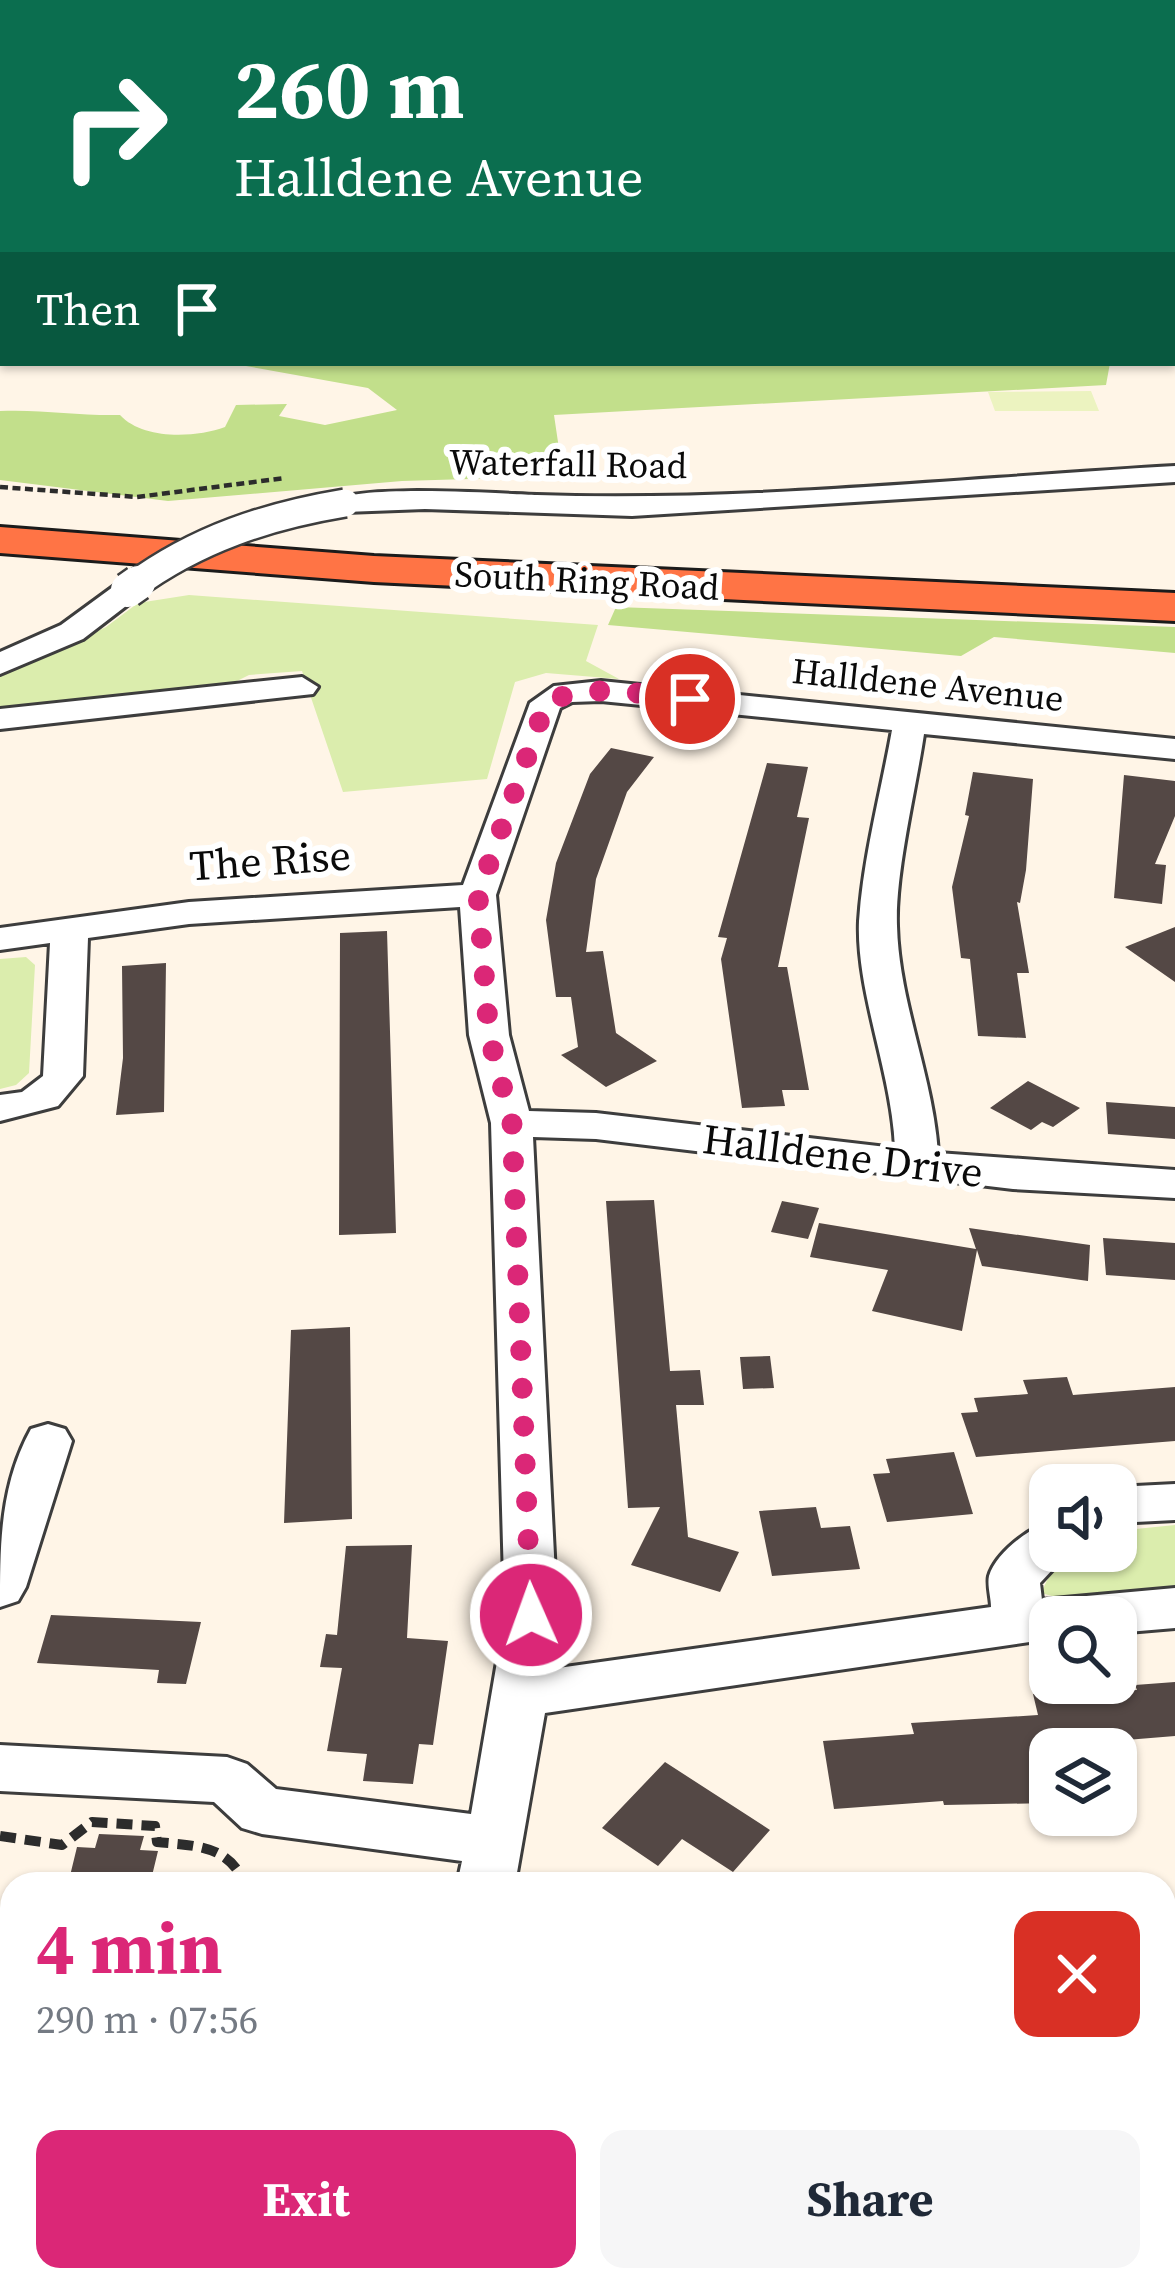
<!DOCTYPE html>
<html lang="en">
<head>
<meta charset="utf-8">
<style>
	:root { --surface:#fff; --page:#f6f6f7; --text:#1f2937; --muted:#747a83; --accent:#db2777 }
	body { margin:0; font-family:"Source Serif 4",serif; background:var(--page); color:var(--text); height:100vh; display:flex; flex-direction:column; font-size:45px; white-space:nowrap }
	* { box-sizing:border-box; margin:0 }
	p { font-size:39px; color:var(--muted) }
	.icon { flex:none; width:66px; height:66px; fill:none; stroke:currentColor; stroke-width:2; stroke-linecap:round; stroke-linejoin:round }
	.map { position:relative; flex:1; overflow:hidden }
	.side { position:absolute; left:0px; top:1872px; width:1176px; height:420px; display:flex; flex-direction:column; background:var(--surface); border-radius:36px 36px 0 0; box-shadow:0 3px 9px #0004 }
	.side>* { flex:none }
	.guide { position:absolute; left:0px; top:0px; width:1176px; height:366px; box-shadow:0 3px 9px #0004; background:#0b6e4f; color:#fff; overflow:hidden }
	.controls { position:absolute; left:1029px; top:1464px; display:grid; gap:24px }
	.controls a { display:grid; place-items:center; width:108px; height:108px; border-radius:24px; background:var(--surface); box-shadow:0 3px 9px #0004; font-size:60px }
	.pin { position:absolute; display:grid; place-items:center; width:102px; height:102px; color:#fff; margin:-51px; border:6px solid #fff; border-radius:50%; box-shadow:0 3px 12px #0007 }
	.me { position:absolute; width:132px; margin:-66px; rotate:358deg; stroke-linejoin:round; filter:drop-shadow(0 0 9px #0008) }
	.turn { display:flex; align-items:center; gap:42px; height:252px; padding:0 36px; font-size:54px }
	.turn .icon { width:156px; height:156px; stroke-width:2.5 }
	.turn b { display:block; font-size:84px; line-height:102px }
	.then { display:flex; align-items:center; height:114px; padding:0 36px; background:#0003; gap:24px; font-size:45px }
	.round { display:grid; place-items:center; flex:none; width:126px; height:126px; border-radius:24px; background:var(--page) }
	.head { display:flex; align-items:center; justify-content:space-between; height:204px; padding:0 36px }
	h1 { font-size:72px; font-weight:700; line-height:90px; color:var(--accent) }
	.cta { display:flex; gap:24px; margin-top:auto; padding:24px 36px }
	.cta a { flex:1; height:138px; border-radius:24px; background:var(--accent); color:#fff; font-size:48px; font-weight:700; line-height:138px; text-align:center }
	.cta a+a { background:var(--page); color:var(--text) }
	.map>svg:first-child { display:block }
	.green { fill:#dbedad }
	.forest { fill:#c2df8b }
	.pitch { fill:#ecf3c0 }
	.building { fill:#544845 }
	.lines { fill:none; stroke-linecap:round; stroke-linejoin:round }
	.minor-casing { stroke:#3d3d3d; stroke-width:6 }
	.highway-casing { stroke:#1b1b1b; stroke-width:6 }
	.path-far1 { stroke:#2c2c2c; stroke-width:4.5; stroke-dasharray:8 4.5; stroke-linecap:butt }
	.path { stroke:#2c2c2c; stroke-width:10; stroke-dasharray:16 9; stroke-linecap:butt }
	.minor { fill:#fff; fill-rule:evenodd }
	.highway { fill:#ff7445; fill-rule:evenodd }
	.minor-bridge-far1-casing { stroke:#3d3d3d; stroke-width:32; stroke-linecap:butt }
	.minor-bridge-casing { stroke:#3d3d3d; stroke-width:39; stroke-linecap:butt }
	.minor-bridge-far1 { stroke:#fff; stroke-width:27 }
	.minor-bridge { stroke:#fff; stroke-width:34 }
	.route { stroke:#db2777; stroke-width:21; stroke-dasharray:0 37.8 }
	.labels { text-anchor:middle; stroke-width:12; stroke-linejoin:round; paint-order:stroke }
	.far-street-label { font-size:36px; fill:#0a0a0a; stroke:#fff }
	.street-label { font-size:42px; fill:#0a0a0a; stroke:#fff }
</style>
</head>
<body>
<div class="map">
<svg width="1175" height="2292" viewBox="0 0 1175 2292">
	<rect width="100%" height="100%" fill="#fff5e7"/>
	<!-- green -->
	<path class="green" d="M 35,0 L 629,0 L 30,3 Z
		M 724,0 L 1175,0 L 1175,51 L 1173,3 Z
		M 189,595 L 598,625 L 586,661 L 619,679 L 546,673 L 515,682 L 487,779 L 343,792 L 302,671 L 249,675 L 227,686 L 0,710 L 0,676 L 106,627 L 138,603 Z
		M 26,957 L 35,965 L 29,1073 L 16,1085 L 0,1089 L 0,959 Z
		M 1175,1525 L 1175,1589 L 1063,1599 L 1041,1593 L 1052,1570 L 1071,1551 L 1116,1551 L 1116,1531 Z"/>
	<!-- forest -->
	<path class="forest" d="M 229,363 L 1110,363 L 1106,385 L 554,415 L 563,476 L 402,481 L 168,501 L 0,480 L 0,411 C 41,409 79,416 120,415 C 143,440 195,438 225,427 L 236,405 L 287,404 L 279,416 L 325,425 L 397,410 L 368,388 Z
		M 616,607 L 1175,627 L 1175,653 L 994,637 L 961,656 L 608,625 Z"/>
	<!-- pitch -->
	<path class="pitch" d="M 1091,391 L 1099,411 L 995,411 L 988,392 Z"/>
	<!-- building -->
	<path class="building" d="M 611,748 L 654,757 L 627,792 L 596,879 L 586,952 L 603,951 L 616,1033 L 657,1061 L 606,1087 L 561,1055 L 578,1047 L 571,997 L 556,997 L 546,920 L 556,863 L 590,774 Z
		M 767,763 L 808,767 L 797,817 L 809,818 L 778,967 L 787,967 L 809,1090 L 782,1090 L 785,1106 L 742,1108 L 721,959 L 727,938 L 718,937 Z
		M 973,772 L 1033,779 L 1026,870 L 1020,903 L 1017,902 L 1029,973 L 1017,973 L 1026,1038 L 978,1036 L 970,959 L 961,958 L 952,887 L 969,816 L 965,815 Z
		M 1124,775 L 1175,781 L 1175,816 L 1155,864 L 1166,865 L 1162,904 L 1114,898 Z
		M 1175,927 L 1175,982 L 1125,947 Z
		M 387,931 L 396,1233 L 339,1235 L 340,933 Z
		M 166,963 L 164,1112 L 116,1115 L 123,1058 L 122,966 Z
		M 1028,1081 L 1080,1108 L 1053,1127 L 1042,1122 L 1031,1130 L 990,1108 Z
		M 1106,1102 L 1175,1107 L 1175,1139 L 1108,1134 Z
		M 654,1200 L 670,1371 L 700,1370 L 704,1405 L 676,1405 L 688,1537 L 739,1552 L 720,1592 L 631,1565 L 660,1507 L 628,1508 L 606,1201 Z
		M 782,1201 L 819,1208 L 808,1239 L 771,1232 Z
		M 819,1223 L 976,1249 L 969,1228 L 1090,1245 L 1088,1281 L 982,1266 L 977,1250 L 962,1331 L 872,1311 L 888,1270 L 810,1257 Z
		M 1103,1238 L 1175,1243 L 1175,1280 L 1106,1275 Z
		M 350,1327 L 352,1519 L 284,1523 L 291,1330 Z
		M 770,1356 L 774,1388 L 743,1389 L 740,1357 Z
		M 1067,1377 L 1073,1395 L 1175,1387 L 1175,1441 L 976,1457 L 961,1413 L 978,1412 L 974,1398 L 1028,1394 L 1023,1380 Z
		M 954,1452 L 973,1514 L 887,1522 L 873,1474 L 890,1473 L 886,1459 Z
		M 816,1507 L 821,1528 L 850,1526 L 860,1569 L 772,1576 L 759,1511 Z
		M 412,1545 L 407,1638 L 448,1641 L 433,1745 L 419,1744 L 413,1784 L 363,1781 L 367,1754 L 327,1751 L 342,1668 L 320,1667 L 326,1634 L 337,1635 L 346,1546 Z
		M 51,1615 L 201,1622 L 186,1684 L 157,1683 L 159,1670 L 37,1663 Z
		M 1175,1682 L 1175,1736 L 1114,1741 L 1116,1749 L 1050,1749 L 1050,1803 L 944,1805 L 943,1801 L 834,1809 L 823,1741 L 914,1734 L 911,1723 L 1038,1715 L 1033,1694 L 1137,1690 L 1135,1685 Z
		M 665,1762 L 770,1830 L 733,1872 L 682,1839 L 658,1866 L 602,1828 Z
		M 99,1834 L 144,1836 L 140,1850 L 158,1851 L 150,1884 L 68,1884 L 77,1847 L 95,1848 Z"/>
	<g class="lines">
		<!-- minor casing -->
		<g class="minor-casing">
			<path id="minor" d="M 0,69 L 3,70 L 3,82 L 0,81 Z
				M 3,106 L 3,118 L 0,119 L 0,107 Z
				M 0,146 L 3,146 L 0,160 Z
				M 1175,466 L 1175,482 L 632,516 L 425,509 L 345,512 L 331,503 C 349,483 503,494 537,495 C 749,502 963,478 1175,466 Z
				M 128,581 L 139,584 L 143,590 L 139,596 L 83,639 L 0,674 L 0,652 L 61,625 L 117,584 Z
				M 302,677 L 318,687 L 313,694 L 0,729 L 0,709 Z
				M 601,681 L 1175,739 L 1175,759 L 924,734 C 916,789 895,873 897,926 C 899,1003 933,1076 938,1153 L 1175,1170 L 1175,1198 L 1013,1189 L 596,1139 L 533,1137 L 557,1615 L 551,1669 L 991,1607 C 991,1598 987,1585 989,1576 C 996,1553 1029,1528 1050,1522 L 1050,1551 L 1070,1551 L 1040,1583 L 1042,1600 L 1175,1588 L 1175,1628 L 1116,1633 L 1116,1617 L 1050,1617 L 1050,1639 L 545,1713 L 515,1884 L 457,1884 L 462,1861 L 262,1834 L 242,1828 L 214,1802 L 0,1791 L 0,1745 L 227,1757 L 247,1764 L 276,1789 L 471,1814 L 505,1615 L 491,1123 L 469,1035 L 460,907 L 189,924 L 88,938 L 83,1076 L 58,1106 L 0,1121 L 0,1095 L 22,1092 L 43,1076 L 50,943 L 0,950 L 0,928 L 189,902 L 463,885 L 530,703 L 554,686 ZM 601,701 L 892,730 C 881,792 863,858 859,921 C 856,992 892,1073 895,1148 L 596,1113 L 529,1111 L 509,1035 L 496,895 L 560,708 L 572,702 Z
				M 48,1424 L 65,1429 L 72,1441 L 26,1587 L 18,1601 L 0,1607 C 0,1544 0,1485 31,1429 Z
				M 1175,1484 L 1175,1520 L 1116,1523 L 1116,1487 Z
				M 1175,2121 L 1175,2181 L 1164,2182 L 1164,2122 Z
				M 0,2223 L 12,2223 L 12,2280 L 29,2280 L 0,2287 Z"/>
		</g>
		<!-- highway casing -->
		<g class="highway-casing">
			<path id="highway" d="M 0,527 L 374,556 L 1175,593 L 1175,621 L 374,582 L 0,553 Z"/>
		</g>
		<!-- path-far1 -->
		<path class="path-far1" d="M 0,487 L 137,497 L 285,478"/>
		<!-- path -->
		<path class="path" d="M 0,1836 L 62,1845 L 92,1822 L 155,1826 L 157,1842 C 195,1846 228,1844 245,1884
			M 0,2079 L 12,2080
			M 0,2191 L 12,2192"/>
		<!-- minor -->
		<use href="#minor" class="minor"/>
		<!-- highway -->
		<use href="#highway" class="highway"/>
		<!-- minor-bridge-far1 casing -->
		<g class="minor-bridge-far1-casing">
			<path id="minor-bridge-far1" d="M 133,586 C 197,539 267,516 345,503"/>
		</g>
		<!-- minor-bridge casing -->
		<g class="minor-bridge-casing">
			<path id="minor-bridge" d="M 128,590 L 138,583"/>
		</g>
		<!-- minor-bridge-far1 -->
		<use href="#minor-bridge-far1" class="minor-bridge-far1"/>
		<!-- minor-bridge -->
		<use href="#minor-bridge" class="minor-bridge"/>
	</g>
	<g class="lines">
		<!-- route -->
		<path class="route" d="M 531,1615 L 512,1124 L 489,1035 L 478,895 L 546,703 C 589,681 643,695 690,699"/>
	</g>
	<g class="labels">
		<!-- far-street labels -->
		<g class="far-street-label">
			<text transform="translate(568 463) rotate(1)" y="13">Waterfall Road</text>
			<text transform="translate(587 580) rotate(3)" y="13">South Ring Road</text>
			<text transform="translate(928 684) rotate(6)" y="13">Halldene Avenue</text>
		</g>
		<!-- street labels -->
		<g class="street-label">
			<text transform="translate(270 860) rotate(-4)" y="15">The Rise</text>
			<text transform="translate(843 1155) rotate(7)" y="15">Halldene Drive</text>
		</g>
	</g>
</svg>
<div class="controls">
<a><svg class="icon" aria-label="sound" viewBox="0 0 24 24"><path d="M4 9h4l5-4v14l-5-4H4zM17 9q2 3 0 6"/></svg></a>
<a><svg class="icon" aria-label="search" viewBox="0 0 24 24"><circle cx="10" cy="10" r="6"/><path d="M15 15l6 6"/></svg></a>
<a><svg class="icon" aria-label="layers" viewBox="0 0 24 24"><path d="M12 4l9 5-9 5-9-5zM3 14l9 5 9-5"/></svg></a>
</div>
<div class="pin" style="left:690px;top:699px;background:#d93025"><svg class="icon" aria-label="arrive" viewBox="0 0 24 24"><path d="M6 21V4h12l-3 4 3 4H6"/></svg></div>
<svg class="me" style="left:531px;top:1615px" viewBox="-20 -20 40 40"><circle r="17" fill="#db2777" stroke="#fff" stroke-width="3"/><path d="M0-11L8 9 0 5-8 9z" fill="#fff"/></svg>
<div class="guide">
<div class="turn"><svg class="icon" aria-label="right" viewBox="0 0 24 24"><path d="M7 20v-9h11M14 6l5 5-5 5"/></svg><div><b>260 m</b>Halldene Avenue</div></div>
<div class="then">Then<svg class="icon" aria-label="arrive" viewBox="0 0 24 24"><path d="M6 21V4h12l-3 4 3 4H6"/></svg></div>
</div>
<section class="side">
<div class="head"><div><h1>4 min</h1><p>290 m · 07:56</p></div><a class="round" style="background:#d93025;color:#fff"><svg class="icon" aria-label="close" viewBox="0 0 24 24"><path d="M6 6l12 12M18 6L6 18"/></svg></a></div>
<div class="cta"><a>Exit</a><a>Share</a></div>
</section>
</div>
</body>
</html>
